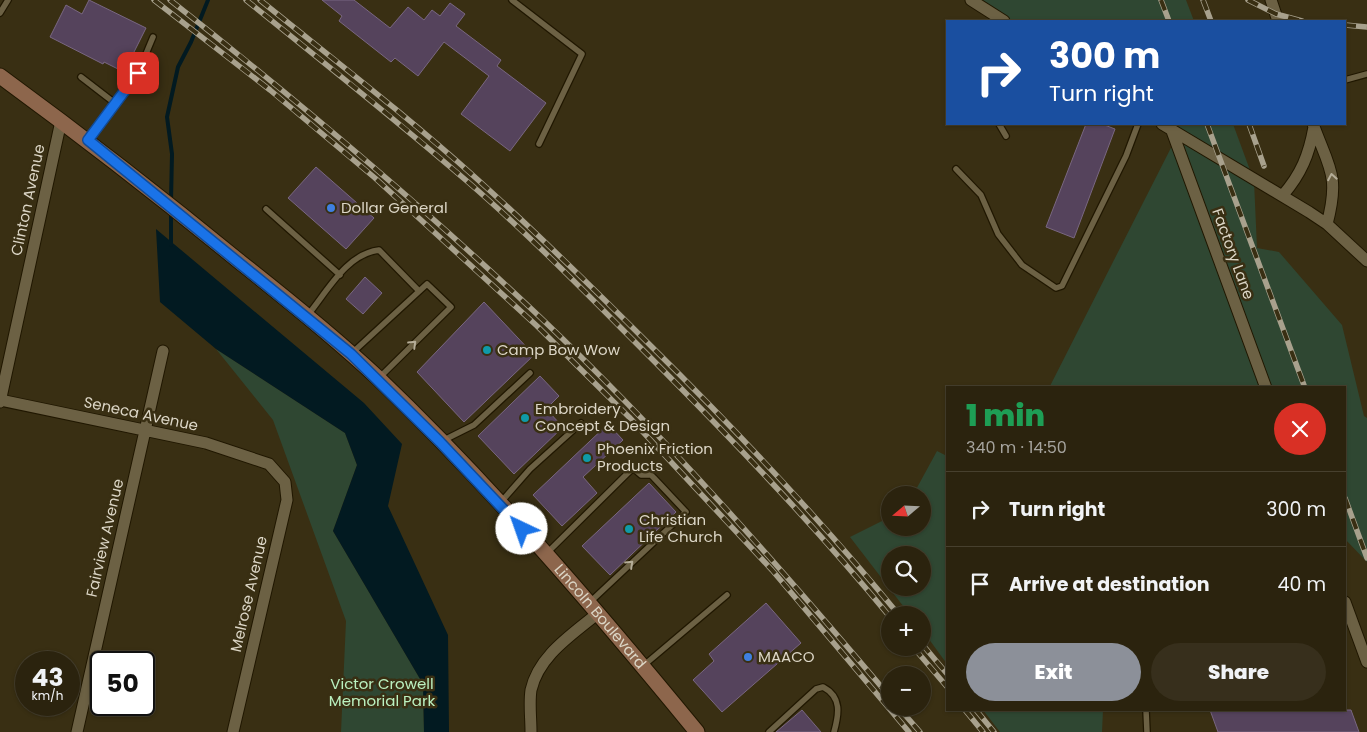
<!DOCTYPE html>
<html lang="en">
<head>
<meta charset="utf-8">
<style>
	:root { --surface:#2b230e; --page:#372f1c; --text:#f1f3f6; --muted:#a6a49e; --line:#47402e; --accent:#8c9099 }
	body { margin:0; font-family:Poppins,sans-serif; background:var(--page); color:var(--text); height:100vh; display:flex; flex-direction:column; font-size:19px; white-space:nowrap }
	* { box-sizing:border-box; margin:0 }
	p { font-size:16px; color:var(--muted) }
	.icon { flex:none; width:28px; height:28px; fill:none; stroke:currentColor; stroke-width:2; stroke-linecap:round; stroke-linejoin:round }
	.map { position:relative; flex:1; overflow:hidden }
	.details { position:absolute; left:946px; top:386px; width:400px; height:325px; display:flex; flex-direction:column; background:var(--surface); border-radius:0px; box-shadow:0 1px 4px #0004,0 0 0 1px var(--line) }
	.details>* { flex:none }
	.top-card { position:absolute; left:946px; top:20px; width:400px; height:105px; border-radius:0px; box-shadow:0 1px 4px #0004,0 0 0 1px var(--line); background:#1a4fa0; color:#fff; overflow:hidden }
	.needle { width:32px; rotate:251deg }
	.tools { position:absolute; left:881px; top:486px; display:grid; gap:10px }
	.tools a { display:grid; place-items:center; width:50px; height:50px; border-radius:50%; background:var(--surface); box-shadow:0 1px 4px #0004,0 0 0 1px var(--line); font-size:25px }
	.speed { position:absolute; left:15px; top:651px; display:flex; gap:10px; font-size:25px; font-weight:700; text-align:center }
	.speed>* { display:grid; place-content:center; width:65px; height:65px; border-radius:50%; background:var(--surface); box-shadow:0 1px 4px #0004,0 0 0 1px var(--line); line-height:1 }
	.speed small { font-size:12px; font-weight:400 }
	.speed .limit { border:2px solid #111; border-radius:8px; background:#fff; color:#111 }
	.pin { position:absolute; display:grid; place-items:center; width:42px; height:42px; color:#fff; margin:-21px; border-radius:10px; box-shadow:0 2px 8px #0006 }
	.me { position:absolute; width:55px; margin:-28px; rotate:318deg; stroke-linejoin:round; filter:drop-shadow(0 0 4px #0008) }
	.turn { display:flex; align-items:center; gap:18px; height:105px; padding:0 20px; font-size:22px }
	.turn .icon { width:65px; height:65px; stroke-width:2.5 }
	.turn b { display:block; font-size:35px; line-height:42px }
	.round { display:grid; place-items:center; flex:none; width:52px; height:52px; border-radius:26px; background:var(--page) }
	.head { display:flex; align-items:center; justify-content:space-between; height:85px; padding:0 20px }
	h1 { font-size:30px; font-weight:800; line-height:38px; color:#1e9e55 }
	.primary-button { display:flex; gap:10px; margin-top:auto; padding:10px 20px }
	.primary-button a { flex:1; height:58px; border-radius:30px; background:var(--accent); color:#fff; font-size:20px; font-weight:800; line-height:58px; text-align:center }
	.primary-button a+a { background:var(--page); color:var(--text) }
	ul { padding:0; list-style:none }
	li { display:flex; align-items:center; gap:15px; height:75px; padding:0 20px; border-top:1px solid var(--line) }
	li div { flex:1 }
	li b { display:block; font-size:19px }
	li em { font-style:normal }
	.map>svg:first-child { display:block }
	.green { fill:#2f4732; fill-rule:evenodd }
	.water { fill:#021a21 }
	.lines { fill:none; stroke-linecap:round; stroke-linejoin:round }
	.stream { stroke:#021a21; stroke-width:4 }
	.building { fill:#55435c; stroke:#796781 }
	.service-casing { stroke:#201700; stroke-width:8 }
	.minor-casing { stroke:#201700; stroke-width:13 }
	.secondary-casing { stroke:#201700; stroke-width:17 }
	.service { stroke:#6c6144; stroke-width:5.5 }
	.minor { stroke:#6c6144; stroke-width:11 }
	.secondary { stroke:#8d664c; stroke-width:15 }
	.rail-casing { stroke:#a8a18d; stroke-width:5.5 }
	.rail { stroke:#392f13; stroke-width:4; stroke-dasharray:11; stroke-linecap:butt }
	.oneway { stroke:#b5ad98 }
	.route-casing { stroke:#114b97; stroke-width:12 }
	.route { stroke:#1a73e8; stroke-width:9 }
	.shop-dot { fill:#3f7fe0; stroke:#392f13; stroke-width:2 }
	.culture-dot { fill:#0f9aa8; stroke:#392f13; stroke-width:2 }
	.labels { text-anchor:middle; stroke-width:5; stroke-linejoin:round; paint-order:stroke }
	.street-label { font-size:15px; fill:#dcd6c6; stroke:#392f13 }
	.poi-label { font-size:15px; fill:#dcd6c6; stroke:#392f13; text-anchor:start }
	.park-label { font-size:15px; fill:#bbf1c0; stroke:#392f13 }
</style>
</head>
<body>
<div class="map">
<svg width="1367" height="732" viewBox="0 0 1367 732">
	<rect width="100%" height="100%" fill="#392f13"/>
	<!-- green -->
	<path class="green" d="M 975,0 L 1186,0 L 1194,21 L 1010,21 Z
		M 1166,124 L 1233,124 L 1254,181 L 1257,248 L 1279,252 L 1342,325 L 1364,416 L 1367,418 L 1367,562 L 1345,539 L 1345,388 L 1049,388 L 1179,132 Z
		M 216,349 L 345,433 L 357,465 L 333,531 L 423,684 L 424,732 L 341,732 L 346,621 L 273,420 Z
		M 937,451 L 947,456 L 947,664 L 923,631 L 922,615 L 910,615 L 850,537 L 890,517 L 890,528 L 922,528 L 922,495 L 913,495 ZM 890,555 L 922,555 L 922,588 L 890,588 Z
		M 983,710 L 1103,710 L 1102,732 L 1000,732 Z"/>
	<!-- water -->
	<path class="water" d="M 156,229 L 364,403 L 402,444 L 388,506 L 448,635 L 449,732 L 424,732 L 423,684 L 333,531 L 357,465 L 345,433 L 216,349 L 160,302 Z"/>
	<g class="lines">
		<!-- stream -->
		<path class="stream" d="M 171,200 L 172,154 L 167,117 L 178,67 L 191,42 L 208,0
			M 171,212 L 171,245"/>
	</g>
	<!-- building -->
	<path class="building" d="M 89,0 L 146,28 L 124,72 L 104,62 L 103,64 L 50,37 L 66,5 L 82,14 Z
		M 322,0 L 354,0 L 390,28 L 408,7 L 424,20 L 432,10 L 440,16 L 450,3 L 465,14 L 456,26 L 501,60 L 497,66 L 546,103 L 510,151 L 461,114 L 489,76 L 444,42 L 418,76 L 395,58 L 391,62 L 339,21 L 342,16 Z
		M 1086,124 L 1102,124 L 1115,129 L 1074,238 L 1046,227 Z
		M 316,167 L 374,218 L 346,249 L 288,198 Z
		M 365,277 L 382,293 L 363,314 L 346,299 Z
		M 484,302 L 534,355 L 464,422 L 417,372 Z
		M 540,376 L 559,396 L 546,409 L 563,427 L 514,474 L 478,436 Z
		M 608,424 L 623,440 L 583,477 L 597,493 L 562,526 L 533,495 Z
		M 649,483 L 676,512 L 610,575 L 582,546 Z
		M 766,603 L 801,643 L 722,712 L 693,680 L 714,661 L 709,654 Z
		M 802,710 L 821,732 L 776,732 Z
		M 1210,710 L 1351,710 L 1359,732 L 1218,732 Z"/>
	<g class="lines">
		<!-- service casing -->
		<g class="service-casing">
			<path id="service" d="M 512,0 L 582,54 L 539,144
				M 0,13 L 8,0
				M 81,77 L 116,104
				M 1345,80 L 1367,74
				M 999,124 L 1006,136
				M 88,140 L 138,73 L 153,37
				M 956,169 L 981,195 L 998,234 L 1022,265 L 1056,288 L 1062,286 L 1126,156 L 1138,124
				M 266,209 L 340,275
				M 307,316 C 327,292 346,254 379,250 L 419,291
				M 352,353 L 427,284 L 451,307 L 380,377
				M 442,441 L 474,425 L 530,373
				M 501,502 L 530,469 L 581,423
				M 547,553 L 633,468 L 641,475 L 651,475 L 654,478 L 686,512 L 589,603
				M 643,666 L 727,595
				M 1146,710 L 1147,732
				M 769,732 L 816,689 L 823,687 C 842,697 839,714 834,732"/>
		</g>
		<!-- minor casing -->
		<g class="minor-casing">
			<path id="minor" d="M 971,0 L 1004,21
				M 1271,0 L 1278,21
				M 1162,124 L 1309,212 L 1327,224 L 1367,261
				M 1313,124 C 1329,168 1340,175 1327,224
				M 1172,131 L 1266,388
				M 1283,195 C 1301,174 1309,155 1314,127
				M 0,400 L 206,443 L 269,464 L 285,482 L 287,500 L 233,732
				M 0,402 L 61,121
				M 1345,602 L 1367,662
				M 77,732 L 163,351
				M 531,732 C 531,718 529,703 531,690 C 539,655 572,635 598,613"/>
		</g>
		<!-- secondary casing -->
		<g class="secondary-casing">
			<g id="secondary">
				<path id="s1" d="M 0,76 C 82,136 162,198 240,262 C 287,299 333,336 377,377 C 492,487 596,609 697,732"/>
			</g>
		</g>
		<!-- service -->
		<use href="#service" class="service"/>
		<!-- minor -->
		<use href="#minor" class="minor"/>
		<!-- secondary -->
		<use href="#secondary" class="secondary"/>
		<!-- rail casing -->
		<g class="rail-casing">
			<path id="rail" d="M 154,0 L 270,90 L 375,178 L 537,326 L 629,417 L 772,570 L 909,732
				M 170,0 C 298,101 423,206 541,318 C 666,437 779,566 890,697
				M 246,0 C 321,60 396,120 468,182 C 527,233 582,289 637,344 C 725,432 811,521 890,617
				M 260,0 C 333,59 407,116 477,179 C 537,233 594,289 651,346 C 738,432 821,520 899,615
				M 1161,0 L 1169,21
				M 1203,0 L 1211,21
				M 1248,0 L 1276,14 L 1302,21
				M 1345,25 L 1367,27
				M 1207,124 L 1305,388
				M 1249,124 L 1264,166
				M 1345,498 L 1367,558
				M 922,644 L 948,675
				M 914,648 L 948,688
				M 899,708 L 920,732
				M 965,710 L 983,732
				M 976,710 L 994,732"/>
		</g>
		<!-- rail -->
		<use href="#rail" class="rail"/>
	</g>
	<!-- one-way arrows -->
	<defs><path id="oneway-chevron" d="M-2-3.5L2.5 0L-2 3.5" fill="none" stroke-width="1.6" stroke-linecap="round" stroke-linejoin="round" transform="scale(1.25)"/></defs>
	<g class="oneway">
		<use href="#oneway-chevron" transform="translate(1332 177) rotate(-100)"/>
		<use href="#oneway-chevron" transform="translate(413 344) rotate(-44)"/>
		<use href="#oneway-chevron" transform="translate(630 564) rotate(-43)"/>
	</g>
	<g class="lines">
		<!-- route casing -->
		<g class="route-casing">
			<path id="route" d="M 138,73 L 88,140 L 351,354 L 440,442 L 522,529"/>
		</g>
		<!-- route -->
		<use href="#route" class="route"/>
	</g>
	<!-- markers -->
	<g class="shop-dot">
		<circle cx="331" cy="208" r="5"/>
		<circle cx="748" cy="657" r="5"/>
	</g>
	<g class="culture-dot">
		<circle cx="487" cy="350" r="5"/>
		<circle cx="525" cy="418" r="5"/>
		<circle cx="587" cy="458" r="5"/>
		<circle cx="629" cy="529" r="5"/>
	</g>
	<g class="labels">
		<!-- street labels -->
		<g class="street-label">
			<text transform="translate(28 200) rotate(-78)" y="5">Clinton Avenue</text>
			<text transform="translate(1233 254) rotate(70)" y="5">Factory Lane</text>
			<text transform="translate(141 414) rotate(12)" y="5">Seneca Avenue</text>
			<text transform="translate(105 538) rotate(-77)" y="5">Fairview Avenue</text>
			<text transform="translate(249 594) rotate(-77)" y="5">Melrose Avenue</text>
			<text dy="5" stroke="none"><textPath href="#s1" startOffset="810">Lincoln Boulevard</textPath></text>
		</g>
		<!-- poi labels -->
		<g class="poi-label">
			<text x="341" y="213">Dollar General</text>
			<text x="497" y="355">Camp Bow Wow</text>
			<text x="535" y="414">Embroidery<tspan x="535" dy="17">Concept &amp; Design</tspan></text>
			<text x="597" y="454">Phoenix Friction<tspan x="597" dy="17">Products</tspan></text>
			<text x="639" y="525">Christian<tspan x="639" dy="17">Life Church</tspan></text>
			<text x="758" y="662">MAACO</text>
		</g>
		<!-- park labels -->
		<g class="park-label">
			<text x="382" y="689">Victor Crowell<tspan x="382" dy="17">Memorial Park</tspan></text>
		</g>
	</g>
</svg>
<div class="tools">
<a><svg class="needle" viewBox="-14 -14 28 28"><path d="M0-13l5 13h-10z" fill="#e53935"/><path d="M0 13l5-13h-10z" fill="#a6a49e"/></svg></a>
<a><svg class="icon" aria-label="search" viewBox="0 0 24 24"><circle cx="10" cy="10" r="6"/><path d="M15 15l6 6"/></svg></a>
<a>+</a>
<a>−</a>
</div>
<div class="speed"><div>43<small>km/h</small></div><div class="limit">50</div></div>
<div class="pin" style="left:138px;top:73px;background:#d93025"><svg class="icon" aria-label="arrive" viewBox="0 0 24 24"><path d="M6 21V4h12l-3 4 3 4H6"/></svg></div>
<svg class="me" style="left:522px;top:529px" viewBox="-20 -20 40 40"><circle r="19" fill="#fff"/><path d="M0-13L10 11 0 6-10 11z" fill="#1a73e8"/></svg>
<div class="top-card">
<div class="turn"><svg class="icon" aria-label="right" viewBox="0 0 24 24"><path d="M7 20v-9h11M14 6l5 5-5 5"/></svg><div><b>300 m</b>Turn right</div></div>
</div>
<section class="details">
<div class="head"><div><h1>1 min</h1><p>340 m · 14:50</p></div><a class="round" style="background:#d93025;color:#fff"><svg class="icon" aria-label="close" viewBox="0 0 24 24"><path d="M6 6l12 12M18 6L6 18"/></svg></a></div>
<ul>
<li><svg class="icon" aria-label="right" viewBox="0 0 24 24"><path d="M7 20v-9h11M14 6l5 5-5 5"/></svg><div><b>Turn right</b></div><em>300 m</em></li>
<li><svg class="icon" aria-label="arrive" viewBox="0 0 24 24"><path d="M6 21V4h12l-3 4 3 4H6"/></svg><div><b>Arrive at destination</b></div><em>40 m</em></li>
</ul>
<div class="primary-button"><a>Exit</a><a>Share</a></div>
</section>
</div>
</body>
</html>
